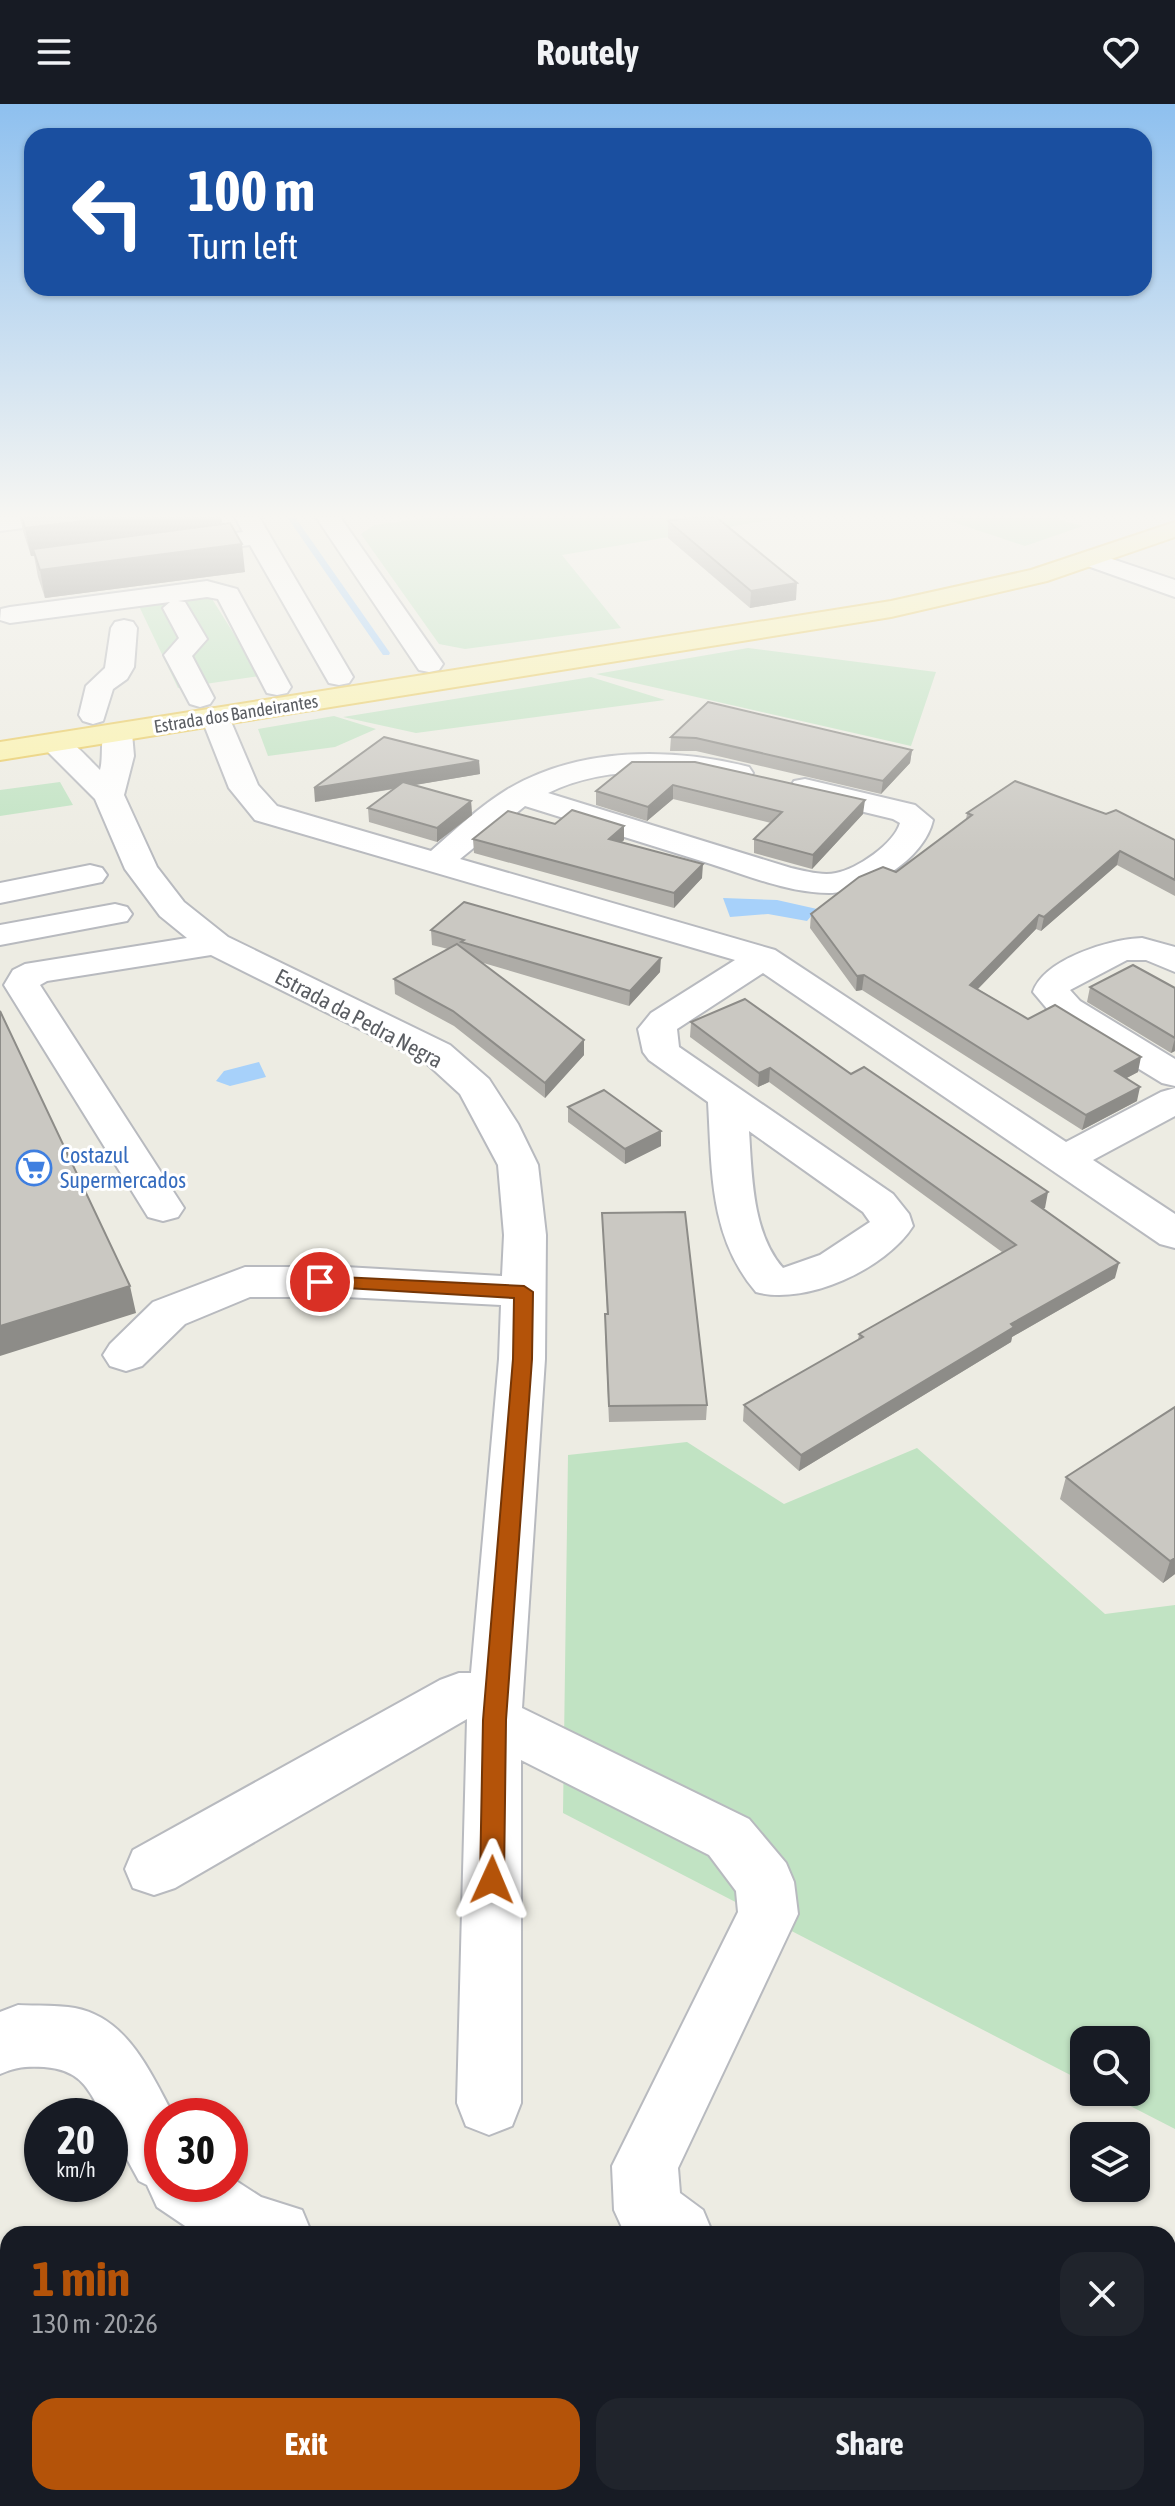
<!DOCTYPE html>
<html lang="en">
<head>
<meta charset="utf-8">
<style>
	:root { --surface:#171b24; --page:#20242c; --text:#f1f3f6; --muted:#9ea1a6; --accent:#b45309 }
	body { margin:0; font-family:"Asap Condensed",sans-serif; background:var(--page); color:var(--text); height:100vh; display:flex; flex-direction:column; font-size:30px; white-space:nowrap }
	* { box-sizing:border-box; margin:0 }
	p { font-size:26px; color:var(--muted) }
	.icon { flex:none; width:44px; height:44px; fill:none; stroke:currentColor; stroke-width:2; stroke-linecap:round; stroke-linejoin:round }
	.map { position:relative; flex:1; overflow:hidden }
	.side { position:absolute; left:0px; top:2122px; width:1176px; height:280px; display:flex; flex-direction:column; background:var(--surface); border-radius:24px 24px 0 0; box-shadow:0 2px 6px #0004 }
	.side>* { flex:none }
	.hud { position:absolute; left:24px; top:24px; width:1128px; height:168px; border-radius:24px; box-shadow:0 2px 6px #0004; background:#1a4fa0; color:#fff; overflow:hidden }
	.controls { position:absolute; left:1070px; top:1922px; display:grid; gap:16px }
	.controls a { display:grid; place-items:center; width:80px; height:80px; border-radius:16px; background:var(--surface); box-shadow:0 2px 6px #0004; font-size:40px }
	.speed { position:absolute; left:24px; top:1994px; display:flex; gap:16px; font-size:40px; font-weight:700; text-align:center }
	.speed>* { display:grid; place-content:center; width:104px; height:104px; border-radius:50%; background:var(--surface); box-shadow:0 2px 6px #0004; line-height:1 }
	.speed small { font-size:20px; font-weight:400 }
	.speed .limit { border:12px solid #d22; background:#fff; color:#111 }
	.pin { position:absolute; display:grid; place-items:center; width:68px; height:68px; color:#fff; margin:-34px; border:4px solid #fff; border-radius:50%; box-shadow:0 2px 8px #0007 }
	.me { position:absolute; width:88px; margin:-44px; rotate:1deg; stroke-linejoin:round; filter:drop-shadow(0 0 6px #0008) }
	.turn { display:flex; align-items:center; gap:28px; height:168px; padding:0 32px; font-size:36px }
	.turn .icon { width:104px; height:104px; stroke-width:2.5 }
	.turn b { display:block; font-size:56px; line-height:68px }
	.round { display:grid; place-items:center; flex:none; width:84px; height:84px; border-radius:24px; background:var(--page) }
	.summary { display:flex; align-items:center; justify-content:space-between; height:136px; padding:0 32px }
	h1 { font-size:48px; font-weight:700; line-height:60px; color:var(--accent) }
	.action { display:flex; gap:16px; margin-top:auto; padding:16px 32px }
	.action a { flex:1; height:92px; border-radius:24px; background:var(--accent); color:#fff; font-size:32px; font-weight:700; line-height:92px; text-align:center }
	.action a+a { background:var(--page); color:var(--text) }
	header { display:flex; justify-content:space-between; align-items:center; height:104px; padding:0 32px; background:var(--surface); font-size:36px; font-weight:700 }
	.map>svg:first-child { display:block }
	.green { fill:#c1e3c3 }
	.water { fill:#a7d1fa }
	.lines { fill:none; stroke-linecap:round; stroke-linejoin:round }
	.stream { fill:#a7d1fa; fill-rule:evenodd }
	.minor-casing { stroke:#b8babf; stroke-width:4 }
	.major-casing { stroke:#e9cb61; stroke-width:4 }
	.minor { fill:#fff; fill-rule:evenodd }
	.major { fill:#faf2ab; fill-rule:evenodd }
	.wall { fill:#aeaca7 }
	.shaded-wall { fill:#8d8c88 }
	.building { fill:#cac8c2; stroke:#8d8c88; stroke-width:2 }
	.route { fill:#b45309; stroke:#753606; stroke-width:2 }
	.labels { text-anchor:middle; stroke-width:6; stroke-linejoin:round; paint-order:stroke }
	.far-street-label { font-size:18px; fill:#5b5e63; stroke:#fff }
	.street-label { font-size:22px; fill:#5b5e63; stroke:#fff }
	.shop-label { font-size:22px; fill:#366cbe; stroke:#fff; text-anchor:start }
</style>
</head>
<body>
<header><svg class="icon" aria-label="menu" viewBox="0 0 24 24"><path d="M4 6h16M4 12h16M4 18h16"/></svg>Routely<svg class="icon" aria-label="heart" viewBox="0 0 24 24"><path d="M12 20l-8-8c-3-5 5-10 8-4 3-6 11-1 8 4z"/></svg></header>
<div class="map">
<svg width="1175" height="2402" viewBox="0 0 1175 2402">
	<rect width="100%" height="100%" fill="#edece3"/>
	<!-- green -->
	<path class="green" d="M 435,413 L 788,413 L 562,451 L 621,524 L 465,545 L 439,540 L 361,430 L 374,421 Z
		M 938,413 L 1050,413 L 1083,422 L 1025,442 Z
		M 209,490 L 260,572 L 178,584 L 138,500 Z
		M 748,544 L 936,568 L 911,642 L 596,570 Z
		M 591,573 L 665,596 L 416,629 L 343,613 Z
		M 334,612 L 376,625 L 335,643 L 268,652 L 258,625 Z
		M 60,678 L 73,701 L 0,712 L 0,686 Z
		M 687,1338 L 784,1400 L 917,1344 L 1105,1510 L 1175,1501 L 1175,2025 L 1103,1988 L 1136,1988 L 1136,1936 L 1084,1936 L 1084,1978 L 563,1709 L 568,1351 Z"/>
	<!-- water -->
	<path class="water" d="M 723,794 L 777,796 L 817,805 L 807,817 L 768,810 L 730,813 Z
		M 259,958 L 266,973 L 230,982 L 216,977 L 224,967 Z"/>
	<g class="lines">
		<!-- stream -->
		<path class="stream" d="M 287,413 L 295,413 L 390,549 L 389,551 L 383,551 Z"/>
		<!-- minor casing -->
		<g class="minor-casing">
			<path id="minor" d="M 0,413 L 66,413 L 62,418 L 54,420 L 0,427 Z
				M 235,413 L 259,413 L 353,573 L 349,579 L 339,581 L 329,579 L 250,441 L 178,450 L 169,448 L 166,443 L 169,438 L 178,436 L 243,428 Z
				M 316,413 L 340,413 L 443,560 L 439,566 L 429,568 L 419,566 Z
				M 1091,448 L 1175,476 L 1175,493 L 1082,460 L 1079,455 L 1082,450 Z
				M 207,477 L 237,485 L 291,583 L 287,589 L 277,591 L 267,589 L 218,495 L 207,493 L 178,497 L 185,498 L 207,535 L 192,552 L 214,594 L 210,600 L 200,603 L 190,600 L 164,551 L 179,534 L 163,504 L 170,498 L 10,519 L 0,516 L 1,505 L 10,503 Z
				M 124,516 L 133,518 L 137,524 L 134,563 L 127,575 L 113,585 L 103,617 L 93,620 L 83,617 L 79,611 L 86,582 L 105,564 L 111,524 L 115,518 Z
				M 215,604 L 225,607 L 229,613 L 258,681 L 277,702 L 431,747 C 456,725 480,702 508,685 C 579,643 671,643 749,663 L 753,669 L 749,675 C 729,680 707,672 688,670 C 641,665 590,668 548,689 L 791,764 C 805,767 822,772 836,769 C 857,765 894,740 900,719 L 893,715 L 794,691 L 790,684 L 794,677 L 805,675 L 915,701 L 933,716 C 924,756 868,789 829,789 C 789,789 749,772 711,760 C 649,741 587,721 525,702 L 460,755 L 775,846 L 1066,1038 L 1161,988 L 1175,984 L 1175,1012 L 1093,1056 L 1175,1110 L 1175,1144 L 1160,1140 L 763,869 L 677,925 L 679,943 L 893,1090 L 909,1110 L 913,1122 C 886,1165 805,1202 756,1188 C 709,1133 712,1066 708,998 L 649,956 L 643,948 L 638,925 L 651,909 L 735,856 L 255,716 L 229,684 L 201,613 L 205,607 ZM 749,1027 L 863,1108 L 870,1118 L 820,1151 L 783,1164 C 752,1129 752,1071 749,1027 Z
				M 117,620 L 127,623 L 132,629 L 134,652 L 124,691 L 157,763 L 184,798 L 228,833 L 450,941 L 489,975 L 518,1020 L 538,1061 L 546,1131 L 545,1255 L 522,1604 L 749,1715 L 786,1759 L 794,1778 L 798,1810 L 678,2064 L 680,2089 L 703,2106 L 713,2130 L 625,2130 L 614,2106 L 612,2062 L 738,1808 L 736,1787 L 709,1751 L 521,1656 L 521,1999 L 512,2022 L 489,2031 L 466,2022 L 457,1999 L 467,1615 L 175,1784 L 154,1791 L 133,1784 L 125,1765 L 133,1746 L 440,1576 L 459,1569 L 471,1569 L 499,1255 L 501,1201 L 345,1193 L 250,1193 L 185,1220 L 142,1262 L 126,1267 L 110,1262 L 103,1251 L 110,1240 L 153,1198 L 245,1163 L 345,1163 L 502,1172 L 504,1131 L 498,1061 L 460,990 L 424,957 L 211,851 L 47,877 L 40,881 L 184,1104 L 178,1113 L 163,1117 L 148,1113 L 4,881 L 13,866 L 25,860 L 187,834 L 160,812 L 125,765 L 95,695 L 39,639 L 44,633 C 68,627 84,651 100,666 C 104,652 99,634 107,623 Z
				M 90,761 L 102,764 L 107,771 L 102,778 L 0,799 L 0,779 Z
				M 115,800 L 127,803 L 132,810 L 127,817 L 0,841 L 0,821 Z
				M 1142,834 L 1175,843 L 1175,868 L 1146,856 L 1127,856 L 1070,886 L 1080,897 L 1175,955 L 1175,982 L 1162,979 L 1054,913 L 1033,888 C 1044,855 1110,835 1142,834 Z
				M 18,1901 C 37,1902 57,1901 75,1904 C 128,1914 151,1970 174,2012 L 162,2012 L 162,2080 L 230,2080 L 230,2073 L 261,2093 L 302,2106 L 312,2130 L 197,2130 L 157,2103 L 147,2081 L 139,2077 L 110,2024 L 110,2012 L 103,2012 C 87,1982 80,1966 44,1963 C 26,1962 16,1963 0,1970 L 0,1908 Z
				M 0,2152 L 8,2156 L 8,2248 L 0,2245 Z
				M 0,2363 L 8,2364 L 8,2394 L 48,2394 L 51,2402 L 0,2402 Z"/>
		</g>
		<!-- major casing -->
		<g class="major-casing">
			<path id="major" d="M 1175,418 L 1175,433 L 1047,477 L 891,513 L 0,656 L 0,638 L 891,497 L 1031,466 Z"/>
		</g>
		<!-- minor -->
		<use href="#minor" class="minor"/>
		<!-- major -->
		<use href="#major" class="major"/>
	</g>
	<!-- wall -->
	<path class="wall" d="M 20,413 L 221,413 L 222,420 L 245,468 L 45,494 L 38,473 L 34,452 L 31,452 L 23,427 Z
		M 668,417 L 796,496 L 750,504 L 668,434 Z
		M 708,598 L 912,646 L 910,659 L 881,690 L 696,647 L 670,647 L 671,633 Z
		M 479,657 L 480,670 L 414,681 L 471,697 L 472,711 L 437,738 L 369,718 L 368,704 L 394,685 L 315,698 Z
		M 632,658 L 863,710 L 812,765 L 754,749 L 754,735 L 771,719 L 673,695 L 647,717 L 596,701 L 596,687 Z
		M 967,709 L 1175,736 L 1175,792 L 1117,761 L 1041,827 L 1036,825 L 978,885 L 1028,915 L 1138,968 L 1126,974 L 1137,997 L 1082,1026 L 862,886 L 856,887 L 810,824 L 811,810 L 896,768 L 966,716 Z
		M 555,720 L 624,736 L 622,738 L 702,774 L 674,804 L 474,749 L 473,735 Z
		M 431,826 L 660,868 L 629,902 L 480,858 L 584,936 L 584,951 L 545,994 L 454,922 L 395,890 L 394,875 L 448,845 L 432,841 Z
		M 1090,883 L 1175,884 L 1175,947 L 1171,949 L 1087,898 Z
		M 691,918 L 851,970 L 1045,1104 L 1043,1104 L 1115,1174 L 1012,1233 L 1011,1238 L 799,1367 L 743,1317 L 744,1301 L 858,1236 L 859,1230 L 1002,1148 L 769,978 L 758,983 L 690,933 Z
		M 568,1003 L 661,1027 L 661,1042 L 625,1060 L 568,1018 Z
		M 602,1109 L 707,1301 L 706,1316 L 609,1318 L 605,1225 L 605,1210 L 607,1210 Z
		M 1175,1303 L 1175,1470 L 1163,1479 L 1060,1395 L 1066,1373 Z"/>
	<!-- shaded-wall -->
	<path class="shaded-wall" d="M 116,413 L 221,413 L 223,428 L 33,445 L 34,452 L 31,452 L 25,424 Z
		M 242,440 L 245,468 L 45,494 L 40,466 Z
		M 797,479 L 796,496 L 750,504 L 751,487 Z
		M 912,646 L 910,659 L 881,690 L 883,677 Z
		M 479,657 L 480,670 L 315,698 L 314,684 Z
		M 673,681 L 673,695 L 647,717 L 648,703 Z
		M 865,696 L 863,710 L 812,765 L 813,751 Z
		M 471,697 L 472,711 L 437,738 L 437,724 Z
		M 624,722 L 624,736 L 609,749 L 609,735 Z
		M 1120,747 L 1117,761 L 1041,827 L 1044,813 Z
		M 703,760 L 702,774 L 674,804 L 674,789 Z
		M 1039,811 L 1036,825 L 968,895 L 970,881 Z
		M 661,854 L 660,868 L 629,902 L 630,887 Z
		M 864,871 L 862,886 L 856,887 L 857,872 Z
		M 1175,934 L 1175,947 L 1171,949 Z
		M 584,936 L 584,951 L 545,994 L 545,979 Z
		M 1141,953 L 1138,968 L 1112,982 L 1115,967 Z
		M 770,964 L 769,978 L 758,983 L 759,969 Z
		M 1140,983 L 1137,997 L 1082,1026 L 1086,1011 Z
		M 661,1027 L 661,1042 L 625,1060 L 625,1045 Z
		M 1048,1088 L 1045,1104 L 1029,1112 L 1032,1097 Z
		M 1119,1159 L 1115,1174 L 1012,1233 L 1011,1238 L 799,1367 L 801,1351 L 1011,1220 Z
		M 130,1182 L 136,1209 L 0,1252 L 0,1222 Z
		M 1175,1454 L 1175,1470 L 1163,1479 L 1170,1457 Z"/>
	<!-- building -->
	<path class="building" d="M 22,413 L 116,413 L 25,424 Z
		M 696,413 L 716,413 L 797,479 L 751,487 L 668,417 Z
		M 230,419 L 242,440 L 40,466 L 33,445 Z
		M 708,598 L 912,646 L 883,677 L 696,634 L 671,633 Z
		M 384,633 L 479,657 L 314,684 Z
		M 632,658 L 695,658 L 865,696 L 813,751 L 754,735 L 782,708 L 673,681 L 648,703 L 596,687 Z
		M 1015,677 L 1106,710 L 1116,706 L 1175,736 L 1175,776 L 1120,747 L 1044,813 L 1039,811 L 970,881 L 1028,915 L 1055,901 L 1141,953 L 1115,967 L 1140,983 L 1086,1011 L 864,871 L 857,872 L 811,810 L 859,773 L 883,763 L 896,768 L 972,711 L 967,709 Z
		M 403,678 L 471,697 L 437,724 L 368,704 Z
		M 572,706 L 624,722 L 609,735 L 703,760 L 674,789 L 473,735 L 508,707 L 555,720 Z
		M 464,798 L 661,854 L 630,887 L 461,838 L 464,836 L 431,826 Z
		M 457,840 L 584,936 L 545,979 L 453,907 L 394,875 Z
		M 1133,861 L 1175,884 L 1175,934 L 1090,883 Z
		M 745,895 L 851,970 L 864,963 L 1048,1088 L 1032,1097 L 1119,1159 L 1011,1220 L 1014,1223 L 801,1351 L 744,1301 L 863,1233 L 859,1230 L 1016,1141 L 770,964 L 759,969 L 691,918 Z
		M 0,907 L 130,1182 L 0,1222 Z
		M 604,986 L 661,1027 L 625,1045 L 568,1003 Z
		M 685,1108 L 707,1301 L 609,1302 L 605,1210 L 608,1210 L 602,1109 Z
		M 1175,1303 L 1175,1454 L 1170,1457 L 1066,1373 Z"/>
	<!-- sky -->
	<linearGradient id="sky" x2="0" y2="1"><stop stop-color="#8ec0ef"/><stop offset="0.55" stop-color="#f7f6f2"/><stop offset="1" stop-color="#f7f6f2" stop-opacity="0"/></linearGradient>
	<rect width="1175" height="749" fill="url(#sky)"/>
	<!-- route -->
	<path class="route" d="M 320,1172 L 524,1182 L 533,1188 L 532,1255 L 506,1616 L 504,1776 L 501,1784 L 492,1787 L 484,1784 L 480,1776 L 483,1616 L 513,1255 L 514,1194 L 313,1182 L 311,1178 Z"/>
	<!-- icons -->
	<defs>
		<g id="supermarket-ring" transform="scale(1.8)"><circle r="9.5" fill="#fff" stroke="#3f7fe0" stroke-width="1.5"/><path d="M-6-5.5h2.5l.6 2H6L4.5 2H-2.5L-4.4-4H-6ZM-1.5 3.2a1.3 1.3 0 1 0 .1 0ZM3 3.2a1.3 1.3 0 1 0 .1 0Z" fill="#3f7fe0"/></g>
	</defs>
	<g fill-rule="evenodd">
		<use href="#supermarket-ring" x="34" y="1064"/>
	</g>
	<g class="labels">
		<!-- far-street labels -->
		<g class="far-street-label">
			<text transform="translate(236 610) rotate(-9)" y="6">Estrada dos Bandeirantes</text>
		</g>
		<!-- street labels -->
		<g class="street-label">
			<text transform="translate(359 914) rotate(28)" y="8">Estrada da Pedra Negra</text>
		</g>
		<!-- shop labels -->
		<g class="shop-label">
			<text x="60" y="1059">Costazul<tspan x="60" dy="25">Supermercados</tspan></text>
		</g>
	</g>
</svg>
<div class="controls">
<a><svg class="icon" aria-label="search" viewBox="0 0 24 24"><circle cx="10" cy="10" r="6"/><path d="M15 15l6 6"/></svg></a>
<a><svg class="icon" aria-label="layers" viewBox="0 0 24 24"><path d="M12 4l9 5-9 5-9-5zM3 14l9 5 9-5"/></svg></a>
</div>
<div class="speed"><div>20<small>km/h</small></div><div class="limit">30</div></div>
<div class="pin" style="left:320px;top:1178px;background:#d93025"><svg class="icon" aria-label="arrive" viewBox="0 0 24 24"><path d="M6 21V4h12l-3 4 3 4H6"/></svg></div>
<svg class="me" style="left:492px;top:1776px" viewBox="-20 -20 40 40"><path d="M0-17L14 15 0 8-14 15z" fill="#b45309" stroke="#fff" stroke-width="4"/></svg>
<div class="hud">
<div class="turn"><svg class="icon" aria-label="left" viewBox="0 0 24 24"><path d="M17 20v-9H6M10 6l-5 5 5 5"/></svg><div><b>100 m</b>Turn left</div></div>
</div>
<section class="side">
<div class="summary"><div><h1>1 min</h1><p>130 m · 20:26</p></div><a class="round"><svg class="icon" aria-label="close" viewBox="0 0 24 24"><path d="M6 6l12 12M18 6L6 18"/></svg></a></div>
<div class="action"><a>Exit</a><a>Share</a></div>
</section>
</div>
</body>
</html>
